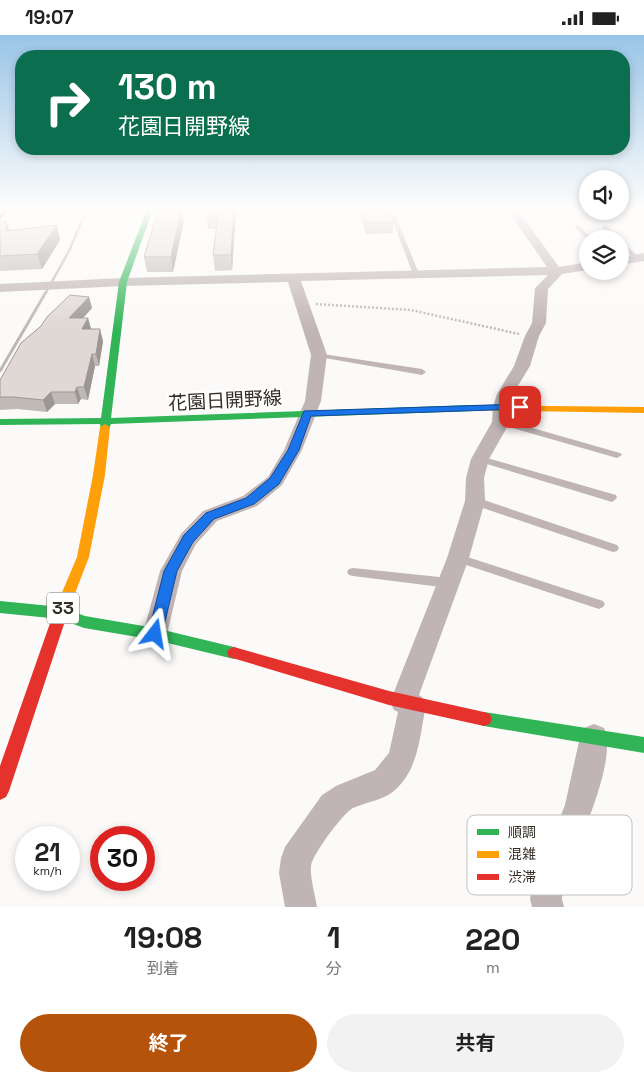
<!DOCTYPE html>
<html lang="ja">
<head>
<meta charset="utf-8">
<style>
	:root { --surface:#fff; --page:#f2f2f2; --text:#222; --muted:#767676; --accent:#b45309 }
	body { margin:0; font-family:"Space Grotesk","Noto Sans JP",sans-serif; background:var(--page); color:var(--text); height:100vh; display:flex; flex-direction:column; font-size:19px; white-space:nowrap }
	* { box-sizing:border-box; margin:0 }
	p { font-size:16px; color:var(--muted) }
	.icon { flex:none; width:28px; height:28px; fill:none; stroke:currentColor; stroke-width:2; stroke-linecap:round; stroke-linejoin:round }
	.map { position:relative; height:872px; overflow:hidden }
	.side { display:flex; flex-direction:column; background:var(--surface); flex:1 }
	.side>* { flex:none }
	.banner { position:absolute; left:15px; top:15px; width:615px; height:105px; border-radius:20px; box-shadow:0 2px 8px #0003; background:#0b6e4f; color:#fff; overflow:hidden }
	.controls { position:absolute; left:579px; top:135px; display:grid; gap:10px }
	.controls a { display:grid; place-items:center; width:50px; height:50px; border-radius:50%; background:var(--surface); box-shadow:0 2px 8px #0003; font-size:25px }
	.speed { position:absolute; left:15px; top:791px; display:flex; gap:10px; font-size:25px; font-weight:700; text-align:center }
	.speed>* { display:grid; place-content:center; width:65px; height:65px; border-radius:50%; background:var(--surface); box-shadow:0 2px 8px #0003; line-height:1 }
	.speed small { font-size:12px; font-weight:400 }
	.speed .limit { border:8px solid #d22; background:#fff; color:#111 }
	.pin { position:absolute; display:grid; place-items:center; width:42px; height:42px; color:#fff; margin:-21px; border-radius:10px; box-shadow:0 2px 8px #0006 }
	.me { position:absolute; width:55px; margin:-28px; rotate:14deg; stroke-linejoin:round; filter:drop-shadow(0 0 4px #0008) }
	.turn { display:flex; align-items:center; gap:18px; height:105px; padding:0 20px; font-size:22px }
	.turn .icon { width:65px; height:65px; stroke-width:2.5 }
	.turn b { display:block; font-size:35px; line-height:42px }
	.eta { display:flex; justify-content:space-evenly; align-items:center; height:85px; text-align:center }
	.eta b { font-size:30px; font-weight:700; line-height:35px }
	.primary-button { display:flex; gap:10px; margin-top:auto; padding:10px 20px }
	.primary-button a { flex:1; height:58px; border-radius:30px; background:var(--accent); color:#fff; font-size:20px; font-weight:700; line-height:58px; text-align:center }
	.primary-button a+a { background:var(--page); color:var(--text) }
	.status { display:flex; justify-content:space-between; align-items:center; height:35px; padding:0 25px; background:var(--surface); direction:ltr }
	.status svg { height:14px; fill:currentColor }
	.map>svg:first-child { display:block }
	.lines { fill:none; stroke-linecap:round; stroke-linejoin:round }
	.path { stroke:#bfb8b7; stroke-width:2.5; stroke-dasharray:2 2; stroke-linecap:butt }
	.lane { fill:#c0b4b6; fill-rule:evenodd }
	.street { fill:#c0b4b6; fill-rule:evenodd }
	.fast { fill:#30b455; fill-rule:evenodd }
	.slow { fill:#ff9f0a; fill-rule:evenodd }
	.jam { fill:#e5322d; fill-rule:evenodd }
	.rail-far1 { stroke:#bdb7b7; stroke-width:2.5 }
	.rail { stroke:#bdb7b7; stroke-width:3 }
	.wall { fill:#c0bab7 }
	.shaded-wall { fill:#9c9795 }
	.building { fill:#dfd8d5; stroke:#9c9795 }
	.route { fill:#1a73e8; stroke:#114b97 }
	.labels { text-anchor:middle; stroke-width:4.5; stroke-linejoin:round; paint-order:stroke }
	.shield { fill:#fff; stroke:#716d68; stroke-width:1 }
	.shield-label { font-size:18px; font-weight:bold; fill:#342e28 }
	.street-label { font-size:19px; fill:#342e28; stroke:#fff }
	.key { fill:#fff; stroke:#c2c0be; stroke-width:1 }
	.key-label { font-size:14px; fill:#342e28 }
</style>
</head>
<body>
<div class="status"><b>19:07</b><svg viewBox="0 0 49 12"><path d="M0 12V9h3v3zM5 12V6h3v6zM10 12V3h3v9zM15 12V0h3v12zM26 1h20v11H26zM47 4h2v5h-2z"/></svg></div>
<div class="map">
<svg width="644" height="872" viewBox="0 0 644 872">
	<rect width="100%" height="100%" fill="#fcfaf8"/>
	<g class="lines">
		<!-- path -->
		<path class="path" d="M 316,269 L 411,275 L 519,299"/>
		<!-- lane -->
		<path class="lane" d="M 388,174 L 393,174 L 419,239 L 418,240 L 413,239 Z
			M 575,190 L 579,190 L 592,204 L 588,204 L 587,205 L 575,192 Z
			M 603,191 L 607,191 L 620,204 L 613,204 L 603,193 Z
			M 620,205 L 639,222 L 639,224 L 635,224 L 620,210 Z
			M 316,318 L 422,334 L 426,337 L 422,340 L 319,322 L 316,322 Z
			M 501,384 L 620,418 L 622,420 L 617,423 L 498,389 L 496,387 Z
			M 480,421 L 616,460 L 617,463 L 612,467 L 477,426 L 475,424 Z
			M 475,462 L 617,510 L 619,513 L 617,516 L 613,517 L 471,469 L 470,466 L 471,463 Z
			M 458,519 L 603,566 L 605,569 L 603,572 L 599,574 L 454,526 L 452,523 L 454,520 Z
			M 353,533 L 449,543 L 453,545 L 455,548 L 453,551 L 449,553 L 353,541 L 349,540 L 347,537 L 349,534 Z"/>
		<!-- street -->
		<path class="street" d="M 507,174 L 517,174 L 559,232 L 588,227 L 588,235 L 562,239 L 548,254 L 546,288 L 539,301 L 530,331 L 513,359 L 509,372 L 510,387 L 489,424 L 484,443 L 485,466 L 469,523 L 419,660 L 422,662 L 426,670 C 420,699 419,734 395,755 C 384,765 367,767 353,773 C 343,778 312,820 311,831 C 310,844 315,859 317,872 L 285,872 L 279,838 L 281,823 L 285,812 L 322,760 L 336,751 L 375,735 L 389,718 L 398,677 L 394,675 L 390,667 L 447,523 L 465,466 L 466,443 L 471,424 L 492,387 L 493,372 L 497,359 L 514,331 L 525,301 L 532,288 L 535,253 L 548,240 L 301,246 L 327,320 L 321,366 L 302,415 L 282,450 L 257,471 L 217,486 L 196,509 L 182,536 L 167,599 L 163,606 L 155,609 L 147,606 L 143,599 L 160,536 L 181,499 L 203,476 L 243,461 L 268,442 L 284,415 L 305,366 L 311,320 L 288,247 L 123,251 L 0,257 L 0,249 L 123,243 L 547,232 Z
			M 644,218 L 644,226 L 620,230 L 620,222 Z
			M 594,689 L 604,693 C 619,728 574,814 563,852 L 562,864 L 564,872 L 532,872 L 530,864 L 532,852 L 565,770 L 580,702 L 584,693 Z"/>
		<!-- fast -->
		<path class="fast" d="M 147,174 L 153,174 L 127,247 L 111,383 L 473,370 L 478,373 L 473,376 L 111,389 L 109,394 L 101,394 L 100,389 L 0,390 L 0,384 L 101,383 L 119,247 Z
			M 0,566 L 61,572 L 85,581 L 155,593 L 234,612 L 239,614 L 241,618 L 239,622 L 234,624 L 155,605 L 84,593 L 60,584 L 0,578 Z
			M 484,677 L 644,702 L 644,718 L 484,691 L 478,689 L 476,684 L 478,679 Z"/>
		<!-- slow -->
		<path class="slow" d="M 473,370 L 644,372 L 644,378 L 469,375 L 468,373 L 469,371 Z
			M 105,389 L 110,392 L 105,440 L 89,522 L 69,574 L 67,578 L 62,580 L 57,578 L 55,574 L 77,522 L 93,440 L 100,392 Z"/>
		<!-- jam -->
		<path class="jam" d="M 4,174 L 10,174 L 0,185 L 0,179 Z
			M 62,568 L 67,570 L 69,574 L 9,756 L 6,762 L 0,765 L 0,731 L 55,574 L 57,570 Z
			M 234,612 L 389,656 L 484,677 L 490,679 L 492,684 L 490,689 L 484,691 L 389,670 L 229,622 L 227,618 L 229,614 Z"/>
		<!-- rail-far1 -->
		<path class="rail-far1" d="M 45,259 L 69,216 L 87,174"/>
		<!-- rail -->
		<path class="rail" d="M 0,336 L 46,257"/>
	</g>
	<!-- wall -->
	<path class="wall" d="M 156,174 L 184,186 L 173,237 L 147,237 L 144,222 L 156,183 L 155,176 Z
		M 236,174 L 232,235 L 215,236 L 213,220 L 216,194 L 208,194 L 206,180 Z
		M 358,174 L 388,174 L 393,187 L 393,198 L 366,199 Z
		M 6,186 L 9,195 L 60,205 L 42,234 L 0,236 L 0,187 Z
		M 89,262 L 92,273 L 83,283 L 88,283 L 91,294 L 103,306 L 99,331 L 95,331 L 88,365 L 81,364 L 78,369 L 55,369 L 47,377 L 17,374 L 0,375 L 0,345 Z"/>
	<!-- shaded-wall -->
	<path class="shaded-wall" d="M 181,174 L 184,186 L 173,237 L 171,222 Z
		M 234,174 L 236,174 L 232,235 L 231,220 Z
		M 6,186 L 11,200 L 6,196 Z
		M 57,190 L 60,205 L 42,234 L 37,219 Z
		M 89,262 L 92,273 L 73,294 L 69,283 Z
		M 88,283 L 91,294 L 82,294 Z
		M 100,294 L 103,306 L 99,331 L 96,319 Z
		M 92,319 L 95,331 L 88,365 L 84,352 Z
		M 77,352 L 81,364 L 78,369 L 75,357 Z
		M 51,357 L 55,369 L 47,377 L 43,365 Z"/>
	<!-- building -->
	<path class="building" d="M 156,174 L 181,174 L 171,222 L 144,222 L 158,176 L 155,176 Z
		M 208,174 L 234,174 L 231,220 L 213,220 L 218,180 L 206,180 Z
		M 362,174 L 388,174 L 393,187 L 367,187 Z
		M 6,186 L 6,196 L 57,190 L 37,219 L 0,221 L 0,187 Z
		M 70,260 L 89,262 L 69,283 L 88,283 L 82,294 L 100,294 L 96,319 L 92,319 L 84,352 L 77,352 L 75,357 L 51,357 L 43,365 L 13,362 L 0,362 L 0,345 L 21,308 L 41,291 L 47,282 Z"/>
	<!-- sky -->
	<linearGradient id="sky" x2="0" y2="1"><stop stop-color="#99c4e7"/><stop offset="0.59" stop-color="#fefdfc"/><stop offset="1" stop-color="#fefdfc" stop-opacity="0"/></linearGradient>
	<rect width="644" height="296" fill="url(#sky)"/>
	<!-- route -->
	<path class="route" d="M 520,369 L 525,372 L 523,374 L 311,381 L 299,415 L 279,449 L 254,469 L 214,484 L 193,507 L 177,536 L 162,599 L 160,603 L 155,605 L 150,603 L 148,599 L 164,536 L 184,500 L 206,478 L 246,463 L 270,443 L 288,415 L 304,376 Z"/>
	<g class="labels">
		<!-- shield labels -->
		<rect class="shield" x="47" y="557.5" width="32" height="31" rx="4"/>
		<g class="shield-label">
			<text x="63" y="579">33</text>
		</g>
		<!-- street labels -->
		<g class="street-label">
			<text transform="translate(225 365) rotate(-3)" y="7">花園日開野線</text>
		</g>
	</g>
	<!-- legend -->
	<rect x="467" y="780" width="165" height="80" rx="8" class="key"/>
	<rect x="477" y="794" width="22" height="6" fill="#30b455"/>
	<rect x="477" y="816" width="22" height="7" fill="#ff9f0a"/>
	<rect x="477" y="839" width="22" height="6" fill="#e5322d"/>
	<g class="key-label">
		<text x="508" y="802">順調</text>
		<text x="508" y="824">混雑</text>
		<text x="508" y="847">渋滞</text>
	</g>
</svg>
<div class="controls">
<a><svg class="icon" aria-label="sound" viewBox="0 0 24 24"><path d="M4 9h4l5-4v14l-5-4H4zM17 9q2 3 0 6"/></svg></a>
<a><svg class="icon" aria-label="layers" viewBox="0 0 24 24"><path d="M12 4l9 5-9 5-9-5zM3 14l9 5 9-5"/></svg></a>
</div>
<div class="speed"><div>21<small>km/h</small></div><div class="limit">30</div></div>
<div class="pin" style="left:520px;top:372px;background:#d93025"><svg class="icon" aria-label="arrive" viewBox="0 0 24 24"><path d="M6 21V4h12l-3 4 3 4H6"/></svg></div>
<svg class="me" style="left:155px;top:599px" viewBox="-20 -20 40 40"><path d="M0-17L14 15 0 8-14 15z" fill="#1a73e8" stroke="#fff" stroke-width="4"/></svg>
<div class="banner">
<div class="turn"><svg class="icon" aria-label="right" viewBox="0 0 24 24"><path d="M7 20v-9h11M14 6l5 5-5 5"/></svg><div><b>130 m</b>花園日開野線</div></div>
</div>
</div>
<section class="side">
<div class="eta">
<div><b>19:08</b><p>到着</p></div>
<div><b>1</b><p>分</p></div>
<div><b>220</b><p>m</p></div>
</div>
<div class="primary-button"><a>終了</a><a>共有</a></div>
</section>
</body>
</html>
